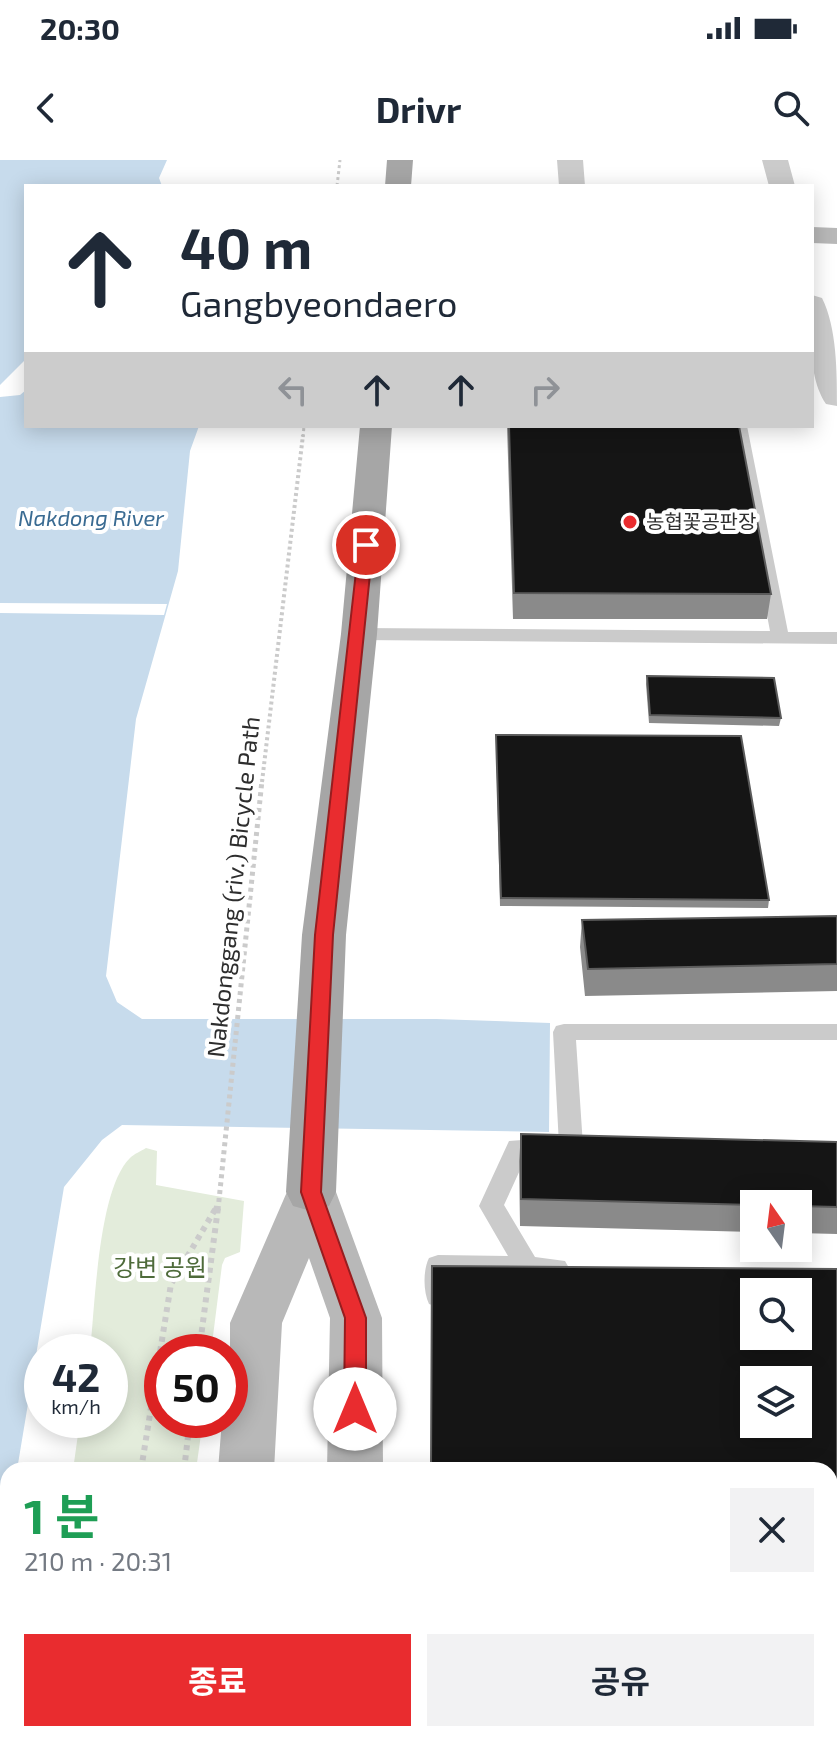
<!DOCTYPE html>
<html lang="ko">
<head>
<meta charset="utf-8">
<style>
	:root { --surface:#fff; --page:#f2f2f3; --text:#1f2937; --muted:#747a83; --accent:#e92c2f }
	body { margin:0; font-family:"Exo 2","Noto Sans KR",sans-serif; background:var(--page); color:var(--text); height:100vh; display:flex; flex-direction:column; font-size:30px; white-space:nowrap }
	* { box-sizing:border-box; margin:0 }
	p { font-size:26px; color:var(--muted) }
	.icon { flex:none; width:44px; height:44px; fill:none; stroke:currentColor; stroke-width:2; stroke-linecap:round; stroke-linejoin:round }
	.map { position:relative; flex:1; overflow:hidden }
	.sheet { position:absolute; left:0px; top:1302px; width:838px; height:280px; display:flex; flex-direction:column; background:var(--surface); border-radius:24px 24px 0 0; box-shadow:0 4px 20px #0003 }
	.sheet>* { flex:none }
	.hud { position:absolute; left:24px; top:24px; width:790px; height:244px; border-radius:0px; box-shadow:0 4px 20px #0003; background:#fff; color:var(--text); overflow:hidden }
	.needle { width:52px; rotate:346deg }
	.tools { position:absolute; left:740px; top:1030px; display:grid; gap:16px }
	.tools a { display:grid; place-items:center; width:72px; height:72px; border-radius:0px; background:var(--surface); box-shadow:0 4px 20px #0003; font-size:40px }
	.speed { position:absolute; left:24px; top:1174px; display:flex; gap:16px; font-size:40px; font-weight:700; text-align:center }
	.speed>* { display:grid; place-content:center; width:104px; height:104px; border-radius:50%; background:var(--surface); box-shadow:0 4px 20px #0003; line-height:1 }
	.speed small { font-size:20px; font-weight:400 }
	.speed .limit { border:12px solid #d22; background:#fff; color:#111 }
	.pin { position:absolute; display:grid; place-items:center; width:68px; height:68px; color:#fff; margin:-34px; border:4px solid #fff; border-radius:50%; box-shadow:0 2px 8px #0007 }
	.me { position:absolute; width:88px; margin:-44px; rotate:0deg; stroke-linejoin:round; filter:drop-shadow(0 0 6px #0008) }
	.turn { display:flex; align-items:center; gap:28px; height:168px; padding:0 24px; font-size:36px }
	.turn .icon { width:104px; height:104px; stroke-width:2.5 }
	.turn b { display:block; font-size:56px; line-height:68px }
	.lanes { display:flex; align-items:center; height:76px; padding:0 24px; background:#0003; justify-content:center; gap:40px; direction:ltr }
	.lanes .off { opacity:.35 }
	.round { display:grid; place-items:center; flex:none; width:84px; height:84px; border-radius:0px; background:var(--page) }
	.summary { display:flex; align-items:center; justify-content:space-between; height:136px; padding:0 24px }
	h1 { font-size:48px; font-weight:700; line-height:60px; color:#1e9e55 }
	.action { display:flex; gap:16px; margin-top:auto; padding:16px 24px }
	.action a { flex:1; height:92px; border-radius:0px; background:var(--accent); color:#fff; font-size:32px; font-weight:700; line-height:92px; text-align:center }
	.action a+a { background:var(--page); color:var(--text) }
	.status { display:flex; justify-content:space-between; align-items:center; height:56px; padding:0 40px; background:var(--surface); direction:ltr }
	.status svg { height:22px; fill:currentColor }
	header { display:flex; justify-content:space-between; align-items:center; height:104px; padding:0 24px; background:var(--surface); font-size:36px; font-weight:700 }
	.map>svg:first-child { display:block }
	.green { fill:#e3ecdb }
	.water { fill:#c7dbec }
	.pier { fill:#fff }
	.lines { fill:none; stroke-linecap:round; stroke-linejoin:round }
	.path-far3 { stroke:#cbcbcb; stroke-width:3; stroke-dasharray:3 3; stroke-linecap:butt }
	.path-far2 { stroke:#cbcbcb; stroke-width:4; stroke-dasharray:3 3; stroke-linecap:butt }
	.path-far1 { stroke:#cbcbcb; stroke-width:5; stroke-dasharray:4 4; stroke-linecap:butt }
	.path { stroke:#cbcbcb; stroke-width:6; stroke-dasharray:5 5; stroke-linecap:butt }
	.lane { fill:#cbcbcb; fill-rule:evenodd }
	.street { fill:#cbcbcb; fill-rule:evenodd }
	.secondary { fill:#b8b8b8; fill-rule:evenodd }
	.primary { fill:#a6a6a6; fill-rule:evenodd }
	.wall { fill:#8a8a8a }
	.building { fill:#151515; stroke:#5b5b5b; stroke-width:2; fill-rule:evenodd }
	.route { fill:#e92c2f; stroke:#971d1f; stroke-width:2 }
	.poi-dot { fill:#e92c2f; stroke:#fff; stroke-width:3 }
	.labels { text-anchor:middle; stroke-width:8; stroke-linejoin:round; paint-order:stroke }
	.far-poi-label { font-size:20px; fill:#2e2e2e; stroke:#fff; text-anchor:start }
	.far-water-label { font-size:22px; font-style:italic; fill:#3a6b92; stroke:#fff }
	.street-label { font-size:24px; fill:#2e2e2e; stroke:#fff }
	.park-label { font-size:24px; fill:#4e6b3a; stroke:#fff }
</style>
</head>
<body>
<div class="status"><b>20:30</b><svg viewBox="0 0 49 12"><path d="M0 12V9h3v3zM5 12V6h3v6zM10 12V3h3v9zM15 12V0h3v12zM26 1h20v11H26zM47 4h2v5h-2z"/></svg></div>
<header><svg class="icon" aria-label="back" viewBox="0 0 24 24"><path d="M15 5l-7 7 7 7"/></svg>Drivr<svg class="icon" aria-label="search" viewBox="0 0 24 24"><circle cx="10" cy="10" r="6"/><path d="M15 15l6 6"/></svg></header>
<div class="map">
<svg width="837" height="1582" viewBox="0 0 837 1582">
	<rect width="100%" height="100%" fill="#fff"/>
	<!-- green -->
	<path class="green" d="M 146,988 L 157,991 L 156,1025 L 244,1041 L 240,1092 L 225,1098 L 222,1105 L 211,1192 L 162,1192 L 162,1260 L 203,1260 L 196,1310 L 73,1310 L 80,1260 L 110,1260 L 110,1192 L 90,1192 C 95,1147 98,1029 130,998 C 134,994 141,991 146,988 Z
		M 27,1574 L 161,1574 L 159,1582 L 26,1582 Z"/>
	<!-- water -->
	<path class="water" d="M 0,0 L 167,0 L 159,18 L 162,26 L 26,26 L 26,199 L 0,225 Z
		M 26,230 L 26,266 L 199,266 L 190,291 L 178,411 L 136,559 L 106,816 L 117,842 L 142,859 L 436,859 L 550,863 L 549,972 L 122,965 L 102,980 L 64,1027 L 17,1310 L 8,1310 L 8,1354 L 0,1395 L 0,237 L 20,235 Z"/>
	<!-- pier -->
	<path class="pier" d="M 0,443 L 167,444 L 164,455 L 0,453 Z"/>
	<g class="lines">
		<!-- path-far3 -->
		<path class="path-far3" d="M 337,26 L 340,0
			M 303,277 L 304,266"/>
		<!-- path-far2 -->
		<path class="path-far2" d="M 262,622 L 303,275"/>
		<!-- path-far1 -->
		<path class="path-far1" d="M 215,1050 L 217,1046
			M 218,1050 L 262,620"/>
		<!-- path -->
		<path class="path" d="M 199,1192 L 218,1048
			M 141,1310 L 171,1124 L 216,1048
			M 184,1310 L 190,1260
			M 99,1582 L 100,1574
			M 144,1582 L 146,1574"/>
		<!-- lane -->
		<path class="lane" d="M 731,266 L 747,266 L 788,472 L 837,472 L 837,484 L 359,480 L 350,474 L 359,468 L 770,471 Z
			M 564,864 L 837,864 L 837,880 L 576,880 L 583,986 L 580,993 L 571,995 L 560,988 L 557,994 L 526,997 L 504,1045 L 535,1097 L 565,1101 L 569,1108 L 565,1115 L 556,1118 L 451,1116 L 451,1136 L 447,1144 L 438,1147 L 429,1144 C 423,1131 423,1110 429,1098 L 438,1095 L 508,1096 L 479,1046 L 509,981 L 548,978 L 559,985 L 553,872 L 556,866 Z"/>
		<!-- street -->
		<path class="street" d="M 557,0 L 583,0 L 585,26 L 559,26 Z
			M 762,0 L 788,0 L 795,26 L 769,26 Z
			M 812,135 L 822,138 C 837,168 837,212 837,246 L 826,244 C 806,214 812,169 812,135 Z"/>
		<!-- secondary -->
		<path class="secondary" d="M 812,67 L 837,68 L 837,84 L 812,83 Z
			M 311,1013 L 329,1018 L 336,1032 L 382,1158 L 383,1310 L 327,1310 L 330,1158 L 309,1098 L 282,1163 L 274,1310 L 218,1310 L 222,1260 L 230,1260 L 230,1163 L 293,1018 Z
			M 198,1574 L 260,1574 L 259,1582 L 197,1582 Z
			M 323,1574 L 385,1574 L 385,1582 L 323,1582 Z"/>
		<!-- primary -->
		<path class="primary" d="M 387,0 L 413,0 L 411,26 L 385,26 Z
			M 360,266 L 392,266 L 377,474 L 346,775 L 336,1032 L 329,1046 L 311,1051 L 293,1046 L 286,1032 L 302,775 L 341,474 Z"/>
	</g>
	<!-- wall -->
	<path class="wall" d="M 507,266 L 739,266 L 771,434 L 767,459 L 513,459 Z
		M 647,516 L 781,558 L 779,566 L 649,563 L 646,524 Z
		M 496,583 L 769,740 L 768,748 L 500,746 Z
		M 837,756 L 837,831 L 585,836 L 580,787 L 582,760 Z
		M 521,974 L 837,982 L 837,1074 L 798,1073 L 798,1044 L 754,1044 L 754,1072 L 520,1066 L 519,1001 Z"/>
	<!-- building -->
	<path class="building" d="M 509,266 L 739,266 L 771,434 L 514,433 Z
		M 647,516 L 774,518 L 781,558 L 650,555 Z
		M 496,575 L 741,576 L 769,740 L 501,738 Z
		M 837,756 L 837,804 L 588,809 L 582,760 Z
		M 521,974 L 837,982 L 837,1047 L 798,1046 L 798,1044 L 754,1044 L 754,1045 L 521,1039 Z
		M 432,1106 L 837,1109 L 837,1582 L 430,1582 L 430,1574 L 830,1574 L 830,1310 L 431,1310 ZM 754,1132 L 798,1132 L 798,1176 L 754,1176 ZM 754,1220 L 798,1220 L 798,1264 L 754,1264 Z"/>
	<!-- route -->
	<path class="route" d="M 366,380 L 373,385 L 333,775 L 321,1032 L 366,1158 L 366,1249 L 363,1256 L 355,1259 L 347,1256 L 344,1249 L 345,1158 L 301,1032 L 315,775 L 359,385 Z"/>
	<!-- markers -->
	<circle class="poi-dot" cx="630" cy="362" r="8"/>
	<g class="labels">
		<!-- far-poi labels -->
		<g class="far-poi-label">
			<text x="646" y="369">농협꽃공판장</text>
		</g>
		<!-- far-water labels -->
		<g class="far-water-label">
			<text x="91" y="366">Nakdong River</text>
		</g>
		<!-- street labels -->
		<g class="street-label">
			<text transform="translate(234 727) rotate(-84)" y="8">Nakdonggang (riv.) Bicycle Path</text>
		</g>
		<!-- park labels -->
		<g class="park-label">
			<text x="160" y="1116">강변 공원</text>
		</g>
	</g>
</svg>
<div class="tools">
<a><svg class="needle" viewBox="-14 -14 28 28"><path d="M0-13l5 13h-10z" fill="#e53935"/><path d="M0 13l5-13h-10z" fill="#747a83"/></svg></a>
<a><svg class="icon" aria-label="search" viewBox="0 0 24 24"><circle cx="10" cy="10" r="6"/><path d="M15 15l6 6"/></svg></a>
<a><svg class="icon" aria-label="layers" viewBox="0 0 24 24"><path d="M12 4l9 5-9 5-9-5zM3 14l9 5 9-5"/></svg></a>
</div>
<div class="speed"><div>42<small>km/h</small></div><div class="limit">50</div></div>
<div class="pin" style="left:366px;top:385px;background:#d93025"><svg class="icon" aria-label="arrive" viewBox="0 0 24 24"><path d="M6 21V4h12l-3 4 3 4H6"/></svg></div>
<svg class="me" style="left:355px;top:1249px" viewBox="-20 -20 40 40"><circle r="19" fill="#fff"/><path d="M0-13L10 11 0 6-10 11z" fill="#e92c2f"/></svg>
<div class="hud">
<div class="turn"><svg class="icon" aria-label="ahead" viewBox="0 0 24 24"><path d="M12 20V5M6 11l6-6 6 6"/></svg><div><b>40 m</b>Gangbyeondaero</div></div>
<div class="lanes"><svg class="icon off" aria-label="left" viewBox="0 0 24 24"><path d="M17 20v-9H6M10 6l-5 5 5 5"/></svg><svg class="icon" aria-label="ahead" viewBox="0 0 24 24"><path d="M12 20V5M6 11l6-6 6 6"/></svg><svg class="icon" aria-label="ahead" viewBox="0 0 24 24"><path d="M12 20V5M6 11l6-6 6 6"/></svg><svg class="icon off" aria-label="right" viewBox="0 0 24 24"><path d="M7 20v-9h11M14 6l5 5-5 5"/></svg></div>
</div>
<section class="sheet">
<div class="summary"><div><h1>1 분</h1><p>210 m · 20:31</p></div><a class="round"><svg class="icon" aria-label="close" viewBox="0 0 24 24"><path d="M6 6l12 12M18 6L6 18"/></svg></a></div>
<div class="action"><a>종료</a><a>공유</a></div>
</section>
</div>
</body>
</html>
